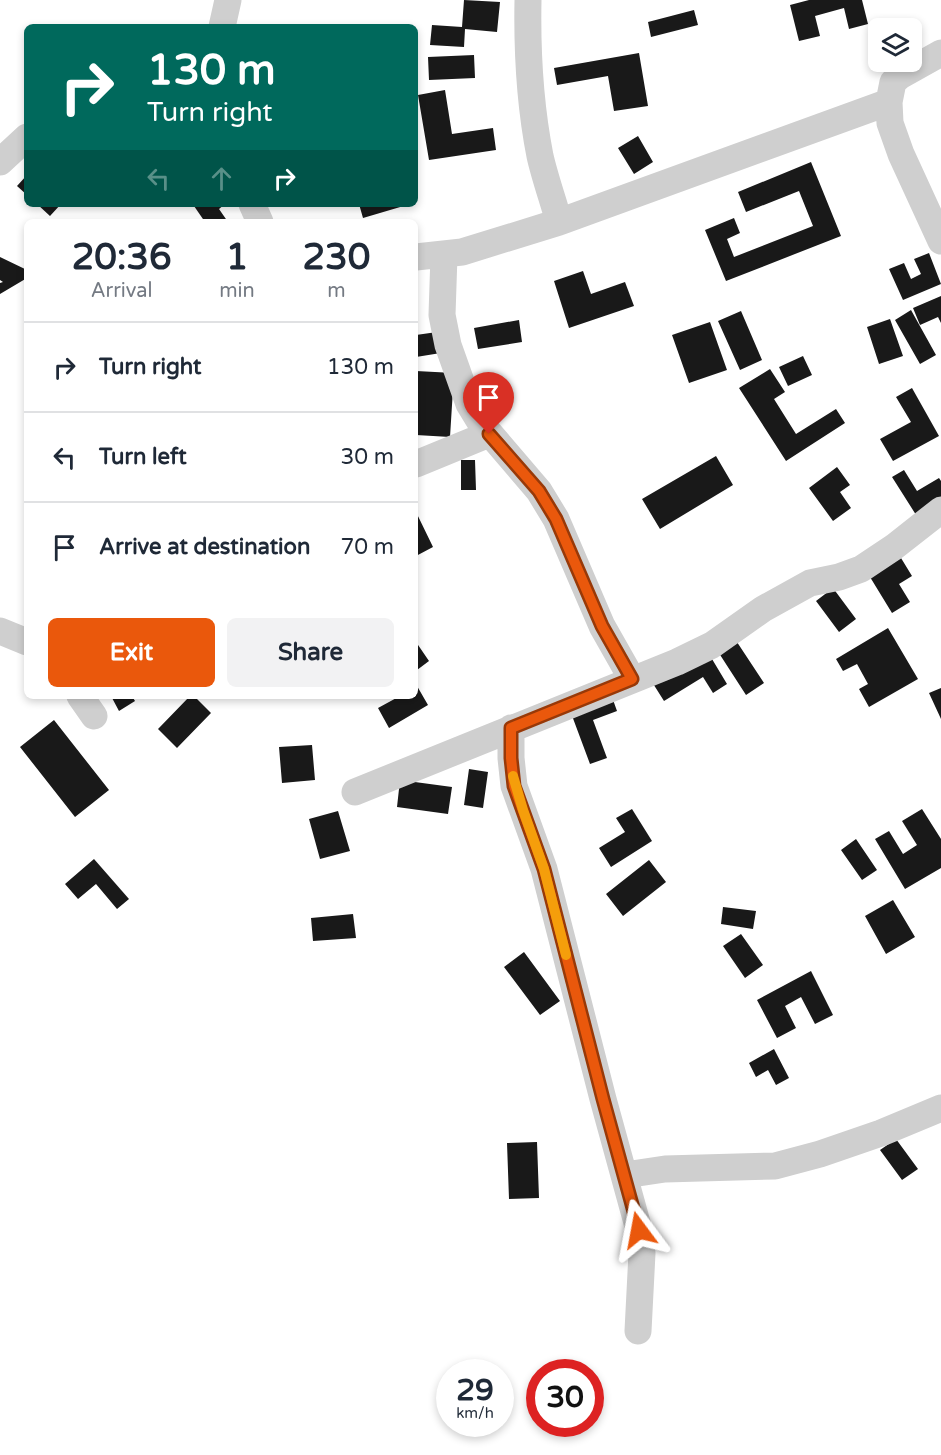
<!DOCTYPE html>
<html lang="en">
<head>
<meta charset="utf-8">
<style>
	:root { --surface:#fff; --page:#f2f2f3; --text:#1f2937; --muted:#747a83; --line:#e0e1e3; --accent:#ea580c }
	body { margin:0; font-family:"Varela Round",sans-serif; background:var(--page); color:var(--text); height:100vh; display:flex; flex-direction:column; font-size:22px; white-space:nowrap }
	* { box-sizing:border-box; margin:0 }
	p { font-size:20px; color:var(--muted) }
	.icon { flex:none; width:33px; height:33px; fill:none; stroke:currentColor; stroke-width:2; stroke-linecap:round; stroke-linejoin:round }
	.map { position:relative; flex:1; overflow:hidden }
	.panel { position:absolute; left:24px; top:219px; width:394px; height:480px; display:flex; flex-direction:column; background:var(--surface); border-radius:9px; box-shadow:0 3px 9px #0003 }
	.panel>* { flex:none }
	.banner { position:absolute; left:24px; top:24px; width:394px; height:183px; border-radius:9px; box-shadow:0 3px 9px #0003; background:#00695c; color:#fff; overflow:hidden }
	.fabs { position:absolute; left:868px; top:18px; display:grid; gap:12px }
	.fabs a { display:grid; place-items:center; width:54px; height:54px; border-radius:9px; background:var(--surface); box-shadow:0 3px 9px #0003; font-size:30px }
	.speed { position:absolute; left:436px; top:1359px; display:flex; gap:12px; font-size:30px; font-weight:700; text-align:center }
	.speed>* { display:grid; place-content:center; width:78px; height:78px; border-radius:50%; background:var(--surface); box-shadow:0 3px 9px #0003; line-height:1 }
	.speed small { font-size:15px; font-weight:400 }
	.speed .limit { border:9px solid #d22; background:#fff; color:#111 }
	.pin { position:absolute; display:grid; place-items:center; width:51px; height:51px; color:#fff; margin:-62px -26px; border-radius:50% 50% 50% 0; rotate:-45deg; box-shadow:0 0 6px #0007 }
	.pin .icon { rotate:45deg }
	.me { position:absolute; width:66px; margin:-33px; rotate:347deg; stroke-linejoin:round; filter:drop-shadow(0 0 4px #0008) }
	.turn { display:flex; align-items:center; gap:21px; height:126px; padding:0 24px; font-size:27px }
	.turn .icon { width:78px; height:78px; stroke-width:2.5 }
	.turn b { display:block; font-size:42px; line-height:51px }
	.lanes { display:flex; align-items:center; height:57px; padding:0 24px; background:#0003; justify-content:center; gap:30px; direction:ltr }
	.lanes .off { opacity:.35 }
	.eta { display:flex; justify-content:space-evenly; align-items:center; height:102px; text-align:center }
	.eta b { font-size:36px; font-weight:700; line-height:42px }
	.cta { display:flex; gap:12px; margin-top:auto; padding:12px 24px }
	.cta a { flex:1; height:69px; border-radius:9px; background:var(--accent); color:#fff; font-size:24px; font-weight:700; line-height:69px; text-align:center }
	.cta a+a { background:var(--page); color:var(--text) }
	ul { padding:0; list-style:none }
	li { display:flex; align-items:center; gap:18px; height:90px; padding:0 24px; border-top:2px solid var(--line) }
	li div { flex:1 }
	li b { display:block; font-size:22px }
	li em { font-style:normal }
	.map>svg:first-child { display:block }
	.building { fill:#191919 }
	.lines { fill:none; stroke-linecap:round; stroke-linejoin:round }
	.minor { stroke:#cfcfcf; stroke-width:27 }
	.route-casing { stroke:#983908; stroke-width:15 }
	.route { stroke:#ea580c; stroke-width:10 }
	.slow { stroke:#f59e0b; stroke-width:10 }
</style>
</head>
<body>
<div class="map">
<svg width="941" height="1455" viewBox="0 0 941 1455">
	<rect width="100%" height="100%" fill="#fff"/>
	<!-- building -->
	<path class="building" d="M 464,0 L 500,2 L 497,32 L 465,29 L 464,47 L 430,45 L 432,25 L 462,27 Z
		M 809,0 L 862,0 L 868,24 L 849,29 L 844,8 L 815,16 L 820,36 L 799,41 L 790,5 Z
		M 694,10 L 698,25 L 651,37 L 648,22 Z
		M 639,53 L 648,106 L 614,111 L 608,76 L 557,85 L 554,68 Z
		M 474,55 L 475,78 L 429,80 L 428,57 Z
		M 445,90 L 452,134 L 493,128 L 496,150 L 429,160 L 418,95 Z
		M 638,136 L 653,162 L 634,174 L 618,148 Z
		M 811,162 L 841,236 L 726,281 L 705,230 L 734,218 L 740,233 L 727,239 L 734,257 L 813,226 L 799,191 L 746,212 L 738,192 Z
		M 27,175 L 27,195 L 17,186 Z
		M 37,204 L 61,204 L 50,216 Z
		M 197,204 L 225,204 L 219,209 L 228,222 L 205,222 L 194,206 Z
		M 359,204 L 407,204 L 407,205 L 363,218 Z
		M 929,253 L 941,284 L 903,300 L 889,269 L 904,263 L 911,279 L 921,274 L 914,259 Z
		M 0,257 L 27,270 L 27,278 L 0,294 L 0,283 L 3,282 L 0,280 Z
		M 583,271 L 591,294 L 625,282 L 634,306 L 569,328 L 554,281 Z
		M 941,296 L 941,323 L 938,317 L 920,325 L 913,308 Z
		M 911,310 L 936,355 L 920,364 L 895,320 Z
		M 741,311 L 762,360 L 740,370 L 718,321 Z
		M 890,319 L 903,356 L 879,364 L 867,327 Z
		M 519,320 L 522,342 L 478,349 L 474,328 Z
		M 710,322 L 727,370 L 689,383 L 672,335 Z
		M 444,331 L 447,352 L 416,357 L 416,335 Z
		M 803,356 L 812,375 L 788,386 L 779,367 Z
		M 770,369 L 785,392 L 774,399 L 796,434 L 836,409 L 845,423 L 786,461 L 739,388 Z
		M 416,371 L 454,373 L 450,437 L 416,435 Z
		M 912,388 L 939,436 L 893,461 L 880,439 L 911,422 L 896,397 Z
		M 716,456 L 733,485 L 660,529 L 642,499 Z
		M 461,460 L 475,460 L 476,490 L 461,490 Z
		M 837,467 L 850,485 L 840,492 L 851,508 L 833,521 L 809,488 Z
		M 904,470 L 917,491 L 939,478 L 941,481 L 941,504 L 918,518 L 892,477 Z
		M 416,512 L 433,547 L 416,556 Z
		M 901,558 L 912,576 L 899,584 L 910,602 L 892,613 L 870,577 Z
		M 833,588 L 856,619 L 839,632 L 816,601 Z
		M 888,628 L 918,679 L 869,707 L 859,689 L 868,684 L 857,664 L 843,671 L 836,659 Z
		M 733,636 L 764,683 L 746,695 L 715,647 Z
		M 416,642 L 429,661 L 417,670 L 416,667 Z
		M 706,649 L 727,684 L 713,693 L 703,677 L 664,701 L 652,682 Z
		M 417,686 L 428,705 L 389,728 L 378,708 L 400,696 L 416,696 L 416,687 Z
		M 941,688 L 941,719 L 929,693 Z
		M 111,696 L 132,696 L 135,701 L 119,711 Z
		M 190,696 L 194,696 L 211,713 L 177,748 L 158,729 Z
		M 612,697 L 617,711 L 593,720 L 607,758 L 590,764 L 571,713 Z
		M 54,720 L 109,790 L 75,817 L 20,747 Z
		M 312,745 L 315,780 L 282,783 L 279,747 Z
		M 469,769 L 488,772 L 483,808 L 464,805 Z
		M 400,780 L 452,787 L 448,814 L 397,807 Z
		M 632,809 L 652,841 L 611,867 L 599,848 L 625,832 L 616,818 Z
		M 922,809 L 941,839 L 941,868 L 905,889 L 875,839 L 889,831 L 903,854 L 917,845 L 902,821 Z
		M 338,811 L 350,851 L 320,859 L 309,819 Z
		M 856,839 L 877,870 L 862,880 L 841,850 Z
		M 94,859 L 129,899 L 117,909 L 96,884 L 78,899 L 65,884 Z
		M 649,860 L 666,882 L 623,916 L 606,894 Z
		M 893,900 L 915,937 L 886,954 L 865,916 Z
		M 723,907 L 756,911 L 753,929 L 721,924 Z
		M 353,914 L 356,938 L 313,941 L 311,918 Z
		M 741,934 L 763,965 L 745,978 L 723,946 Z
		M 524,952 L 560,1001 L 540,1015 L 504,967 Z
		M 811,971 L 833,1015 L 815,1024 L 801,997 L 785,1006 L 796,1028 L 777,1038 L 757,1000 Z
		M 774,1049 L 789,1078 L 776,1085 L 768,1070 L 756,1077 L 749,1063 Z
		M 896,1139 L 918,1169 L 902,1180 L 880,1150 Z
		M 537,1142 L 539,1198 L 509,1199 L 507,1143 Z"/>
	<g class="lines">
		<!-- minor -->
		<path class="minor" d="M 528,0 C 527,52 530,105 540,156 C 545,178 553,200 559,222
			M 222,27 L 228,0
			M 941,53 L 900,76 L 893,82 L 889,102 L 890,123 L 901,154 L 941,241
			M 0,162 L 27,137
			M 252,204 L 260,222
			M 444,255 L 442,315 L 448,345 L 469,404 L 480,422 L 539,491 L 556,519 L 602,626 L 632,679
			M 416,257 L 462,252 L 559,222 L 889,102
			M 416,464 L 489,434
			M 0,631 L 27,642
			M 80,696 L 94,716
			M 511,728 L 511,758 L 514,786 L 544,869 L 603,1099 L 639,1230 L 642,1253 L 638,1331
			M 355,792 L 677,662 L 712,645 L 763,609 L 810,583 L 839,577 L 861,569 L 894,547 L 941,510
			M 625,1175 L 665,1169 L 775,1166 L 820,1154 L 881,1133 L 941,1108"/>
	</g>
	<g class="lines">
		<!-- route casing -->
		<g class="route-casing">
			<path id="route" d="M 489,434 L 539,491 L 556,519 L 602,626 L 632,679 L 511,728 L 511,758 L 514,786 L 544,869 L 603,1099 L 639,1230"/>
		</g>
		<!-- route -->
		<use href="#route" class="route"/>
		<!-- slow -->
		<path class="slow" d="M 513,776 L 523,810 L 544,869 L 566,955"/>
	</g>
</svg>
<div class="fabs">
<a><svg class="icon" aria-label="layers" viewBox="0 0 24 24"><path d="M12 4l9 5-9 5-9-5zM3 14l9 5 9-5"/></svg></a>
</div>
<div class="speed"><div>29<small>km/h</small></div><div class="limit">30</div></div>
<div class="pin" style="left:489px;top:434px;background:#d93025"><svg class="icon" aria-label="arrive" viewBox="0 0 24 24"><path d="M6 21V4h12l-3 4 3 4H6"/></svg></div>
<svg class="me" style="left:639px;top:1230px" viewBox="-20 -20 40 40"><path d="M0-17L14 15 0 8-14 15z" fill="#ea580c" stroke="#fff" stroke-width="4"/></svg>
<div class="banner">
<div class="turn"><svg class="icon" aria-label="right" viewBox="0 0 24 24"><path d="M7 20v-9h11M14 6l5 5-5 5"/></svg><div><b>130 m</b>Turn right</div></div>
<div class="lanes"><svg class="icon off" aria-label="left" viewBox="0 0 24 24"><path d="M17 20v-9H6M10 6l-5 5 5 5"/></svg><svg class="icon off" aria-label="ahead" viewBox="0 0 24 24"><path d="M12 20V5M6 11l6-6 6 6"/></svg><svg class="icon" aria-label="right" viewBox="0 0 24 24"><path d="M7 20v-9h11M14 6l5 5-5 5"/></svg></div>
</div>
<section class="panel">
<div class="eta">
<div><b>20:36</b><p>Arrival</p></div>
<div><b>1</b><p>min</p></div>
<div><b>230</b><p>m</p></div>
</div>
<ul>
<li><svg class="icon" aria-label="right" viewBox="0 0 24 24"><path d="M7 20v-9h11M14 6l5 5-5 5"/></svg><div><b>Turn right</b></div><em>130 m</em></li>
<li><svg class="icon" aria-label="left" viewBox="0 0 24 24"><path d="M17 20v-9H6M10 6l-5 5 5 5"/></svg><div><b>Turn left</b></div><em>30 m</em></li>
<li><svg class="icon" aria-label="arrive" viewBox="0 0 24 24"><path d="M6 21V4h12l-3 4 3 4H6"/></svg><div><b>Arrive at destination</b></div><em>70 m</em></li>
</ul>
<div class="cta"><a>Exit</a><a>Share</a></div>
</section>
</div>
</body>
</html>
